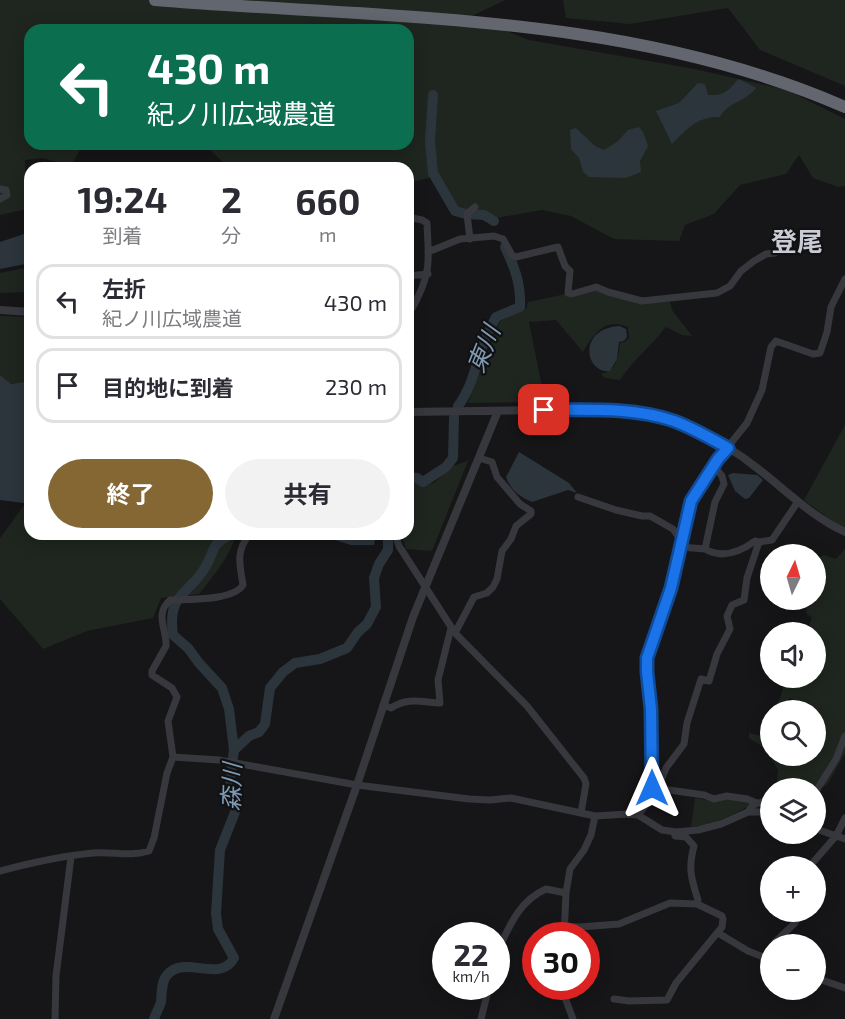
<!DOCTYPE html>
<html lang="ja">
<head>
<meta charset="utf-8">
<style>
	:root { --surface:#fff; --page:#f2f2f3; --text:#2b2b33; --muted:#7c7c81; --line:#e1e1e2; --accent:#856733 }
	body { margin:0; font-family:"Exo 2","Noto Sans JP",sans-serif; background:var(--page); color:var(--text); height:100vh; display:flex; flex-direction:column; font-size:22px; white-space:nowrap }
	* { box-sizing:border-box; margin:0 }
	p { font-size:20px; color:var(--muted) }
	.icon { flex:none; width:33px; height:33px; fill:none; stroke:currentColor; stroke-width:2; stroke-linecap:round; stroke-linejoin:round }
	.map { position:relative; flex:1; overflow:hidden }
	.drawer { position:absolute; left:24px; top:162px; width:390px; height:378px; display:flex; flex-direction:column; background:var(--surface); border-radius:18px; box-shadow:0 3px 15px #0003 }
	.drawer>* { flex:none }
	.banner { position:absolute; left:24px; top:24px; width:390px; height:126px; border-radius:18px; box-shadow:0 3px 15px #0003; background:#0b6e4f; color:#fff; overflow:hidden }
	.needle { width:39px; rotate:5deg }
	.tools { position:absolute; left:760px; top:544px; display:grid; gap:12px }
	.tools a { display:grid; place-items:center; width:66px; height:66px; border-radius:50%; background:var(--surface); box-shadow:0 3px 15px #0003; font-size:30px }
	.speed { position:absolute; left:432px; top:922px; display:flex; gap:12px; font-size:30px; font-weight:700; text-align:center }
	.speed>* { display:grid; place-content:center; width:78px; height:78px; border-radius:50%; background:var(--surface); box-shadow:0 3px 15px #0003; line-height:1 }
	.speed small { font-size:15px; font-weight:400 }
	.speed .limit { border:9px solid #d22; background:#fff; color:#111 }
	.pin { position:absolute; display:grid; place-items:center; width:51px; height:51px; color:#fff; margin:-26px; border-radius:12px; box-shadow:0 3px 9px #0006 }
	.me { position:absolute; width:66px; margin:-33px; rotate:0deg; stroke-linejoin:round; filter:drop-shadow(0 0 4px #0008) }
	.turn { display:flex; align-items:center; gap:21px; height:126px; padding:0 24px; font-size:27px }
	.turn .icon { width:78px; height:78px; stroke-width:2.5 }
	.turn b { display:block; font-size:42px; line-height:51px }
	.eta { display:flex; justify-content:space-evenly; align-items:center; height:102px; text-align:center }
	.eta b { font-size:36px; font-weight:700; line-height:42px }
	.primary-button { display:flex; gap:12px; margin-top:auto; padding:12px 24px }
	.primary-button a { flex:1; height:69px; border-radius:36px; background:var(--accent); color:#fff; font-size:24px; font-weight:700; line-height:69px; text-align:center }
	.primary-button a+a { background:var(--page); color:var(--text) }
	ul { padding:0; list-style:none }
	li { display:flex; align-items:center; gap:18px; height:75px; margin:0 12px 9px; padding:0 12px; border:3px solid var(--line); border-radius:18px }
	li div { flex:1 }
	li b { display:block; font-size:22px }
	li em { font-style:normal }
	.map>svg:first-child { display:block }
	.green { fill:#1e261f }
	.water { fill:#2c353c }
	.lines { fill:none; stroke-linecap:round; stroke-linejoin:round }
	.river { stroke:#2c353c; stroke-width:10 }
	.minor { stroke:#37383d; stroke-width:7 }
	.tertiary { stroke:#37383d; stroke-width:8 }
	.motorway { stroke:#63666e; stroke-width:12 }
	.route-casing { stroke:#114b97; stroke-width:15 }
	.route { stroke:#1a73e8; stroke-width:10 }
	.labels { text-anchor:middle; stroke-width:4.5; stroke-linejoin:round; paint-order:stroke }
	.water-label { font-size:24px; font-style:italic; fill:#7f9bb3; stroke:#111113 }
	.quarter-label { font-size:26px; font-weight:bold; fill:#c9ccd4; stroke:#111113 }
</style>
</head>
<body>
<div class="map">
<svg width="845" height="1019" viewBox="0 0 845 1019">
	<rect width="100%" height="100%" fill="#161618"/>
	<!-- green -->
	<path class="green" d="M 0,0 L 505,0 L 470,17 L 529,40 L 695,69 L 787,90 L 845,119 L 845,186 L 838,187 L 813,178 L 799,155 L 786,174 L 740,185 L 714,214 L 685,225 L 679,241 L 614,239 L 571,216 L 542,210 L 496,218 L 464,212 L 446,204 L 443,193 L 433,177 L 412,182 L 408,181 L 408,168 L 229,168 L 204,144 L 408,144 L 408,30 L 30,30 L 30,144 L 83,144 L 71,166 L 43,158 L 25,160 L 27,209 L 0,215 Z
		M 563,0 L 845,0 L 845,86 L 760,50 L 728,8 L 630,24 L 566,18 Z
		M 30,267 L 30,292 L 0,293 L 0,273 Z
		M 596,290 C 621,302 642,303 670,302 L 672,310 L 692,336 L 682,335 L 666,327 C 651,346 633,360 620,380 L 605,378 L 601,374 C 617,370 618,358 620,343 L 625,342 L 629,338 L 628,327 C 605,317 594,334 583,352 L 556,320 L 529,322 L 545,402 L 468,403 L 500,321 L 526,309 L 528,302 L 566,294 L 573,298 L 585,292 Z
		M 0,316 L 30,317 L 30,381 L 10,384 L 0,375 Z
		M 845,425 L 845,528 L 839,526 L 804,500 Z
		M 468,461 L 432,551 L 406,549 L 402,534 L 408,534 L 408,481 L 417,481 L 423,485 L 434,483 L 453,466 Z
		M 30,497 L 30,534 L 236,534 C 230,557 214,575 199,594 L 161,598 L 153,618 L 87,631 L 43,649 L 0,599 L 0,538 Z
		M 845,549 L 845,753 L 827,785 L 816,790 L 776,789 L 778,770 L 765,748 L 749,738 L 749,733 L 771,738 L 771,756 L 816,756 L 816,711 L 797,711 L 799,703 L 790,698 L 776,711 L 772,710 L 780,698 L 786,678 L 816,678 L 816,633 L 809,633 L 807,630 L 812,618 L 806,613 L 809,600 L 816,600 L 817,559 L 824,555 L 836,559 Z
		M 695,798 L 717,802 L 729,799 L 747,801 L 753,804 C 733,814 714,826 691,827 Z"/>
	<!-- water -->
	<path class="water" d="M 738,79 L 747,83 L 756,88 C 746,101 727,103 720,117 C 698,116 687,129 672,144 L 656,111 L 679,103 L 698,83 L 705,84 L 708,95 C 723,96 729,91 738,79 Z
		M 639,127 L 643,132 L 648,146 L 640,161 L 641,172 L 626,178 L 589,177 L 583,172 L 579,158 L 571,149 L 570,130 L 576,128 L 595,146 L 604,150 L 617,142 L 628,130 Z
		M 30,232 L 30,263 L 0,269 L 0,242 Z
		M 619,326 L 626,329 L 627,337 L 624,341 L 619,342 L 617,359 L 610,371 C 585,374 577,329 619,326 Z
		M 30,351 L 30,497 L 24,503 L 0,500 L 0,375 L 11,384 L 30,381 Z
		M 519,452 L 569,483 L 577,493 L 568,490 L 532,502 C 518,496 511,490 506,477 Z
		M 733,473 L 757,475 L 763,480 L 749,498 L 745,499 L 735,491 L 728,475 Z
		M 316,534 L 376,534 L 374,545 L 351,545 Z"/>
	<g class="lines">
		<!-- river -->
		<path class="river" d="M 433,95 L 430,141 L 433,173 L 455,211 L 466,214
			M 469,214 L 484,215 L 494,221
			M 458,406 C 471,389 475,369 482,348 C 485,338 491,327 496,317 L 520,307 C 521,284 515,268 505,247
			M 408,477 L 417,478 L 423,482 L 446,467 L 453,458 L 454,417
			M 234,750 L 249,736 L 259,732 L 265,724 L 270,688 L 283,672 L 295,663 L 320,659 L 347,648 L 358,632 L 367,624 L 376,607 L 374,578 L 379,564 L 388,550 L 388,534
			M 154,1019 C 156,1013 159,1008 161,1002 C 162,993 161,982 167,975 C 184,954 220,984 234,958 L 218,929 L 216,913 L 220,850 L 237,807 L 236,796 L 230,780 L 234,750 L 229,709 L 222,688 L 199,663 L 188,648 L 173,635 C 167,592 189,596 206,566 C 217,547 209,546 231,534"/>
		<!-- minor -->
		<path class="minor" d="M 0,189 L 6,190 L 7,195 L 0,199
			M 408,217 L 422,220 L 427,223 C 428,254 432,268 418,297 C 415,303 413,309 408,313
			M 470,239 L 467,214 L 475,207
			M 428,252 L 460,239 L 494,236 L 503,239 L 512,255 L 516,257 L 558,247 L 565,266 L 570,271 L 568,293 L 572,294 L 596,287 L 608,292 L 642,301 L 717,293 L 730,286 L 741,271 L 754,261 L 766,254 L 775,253
			M 408,276 L 428,274
			M 714,466 L 722,476 L 724,484 L 715,502 L 705,549 C 722,559 740,552 755,541 L 759,542 L 772,540 L 797,503
			M 578,497 L 616,510 L 642,516 L 650,516 L 673,529 L 682,542
			M 395,534 L 399,546 L 455,633 L 527,706 L 584,778 L 586,784 L 581,813
			M 681,547 L 705,549
			M 455,633 L 474,597 L 487,593 L 493,587 L 497,579 L 502,551 L 511,539 L 516,526 L 531,514 L 531,511 L 520,504 L 497,477 L 492,462 L 479,458
			M 383,705 L 391,708 C 408,697 421,702 440,703 L 438,680 L 451,628
			M 173,757 L 219,760 L 357,785 L 469,799 L 490,800 L 511,798 L 595,816 L 627,814 L 638,815 L 662,830 L 676,832 L 698,830 L 721,824 L 748,812 L 761,812 L 771,815
			M 655,788 L 704,795 L 714,799 L 727,796 L 747,799 L 757,803
			M 658,788 L 666,768 L 684,744 L 687,723 L 701,679 L 709,681 L 717,654 L 730,629 L 727,616 L 732,605 L 744,600 L 747,578 L 759,542
			M 816,791 L 836,759 L 845,736
			M 748,812 C 753,802 761,802 771,801
			M 638,815 L 649,801 L 652,792 L 651,709 L 647,672 L 647,658 L 671,588 L 687,514 L 691,501 L 718,459 L 747,423 L 762,390 L 771,347 L 776,341 L 813,354 L 820,353 L 827,332 L 831,307 L 845,279
			M 816,829 L 845,839
			M 674,832 L 675,836 L 686,837 L 694,846 C 688,868 691,878 698,900 L 697,904
			M 809,867 L 836,836 L 845,818
			M 0,871 C 30,863 62,856 93,853 C 112,851 130,857 149,851 L 154,838 L 167,773 L 173,757 L 168,721 L 177,697 L 172,688 L 152,675 L 152,671 L 166,646 C 167,629 154,615 170,600 C 188,599 233,601 243,585 C 240,565 235,551 250,534
			M 564,926 L 580,927 L 619,924 L 670,903 L 697,904 L 722,916 L 723,919 L 722,927 L 676,983 L 667,1000 L 629,1001 L 614,999
			M 718,933 L 748,951 L 771,960
			M 564,936 L 566,893 L 570,869 L 584,850 L 591,835 L 595,816
			M 775,942 L 795,923 L 796,912
			M 496,955 C 508,929 518,901 546,889 L 566,893
			M 816,978 L 845,988
			M 561,987 L 573,1019
			M 55,1019 L 56,976 L 71,857
			M 481,1019 L 489,987"/>
		<!-- tertiary -->
		<path class="tertiary" d="M 0,310 L 30,312
			M 408,412 C 451,411 494,411 536,410 C 590,409 649,406 698,432 C 717,441 737,452 753,465 C 784,488 809,515 845,532
			M 274,1019 L 357,785 L 413,617 L 498,411"/>
		<!-- motorway -->
		<path class="motorway" d="M 155,0 C 387,19 628,12 845,107"/>
	</g>
	<g class="lines">
		<!-- route casing -->
		<g class="route-casing">
			<path id="route" d="M 544,410 C 586,410 633,407 674,421 C 693,428 710,438 728,448 L 718,459 L 691,501 L 671,588 L 647,658 L 647,672 L 651,709 L 652,788"/>
		</g>
		<!-- route -->
		<use href="#route" class="route"/>
	</g>
	<g class="labels">
		<!-- water labels -->
		<g class="water-label">
			<text transform="translate(484 349) rotate(-68)" y="8">東川</text>
			<text transform="translate(232 787) rotate(-88)" y="8">森川</text>
		</g>
		<!-- quarter labels -->
		<g class="quarter-label">
			<text x="797" y="251">登尾</text>
		</g>
	</g>
</svg>
<div class="tools">
<a><svg class="needle" viewBox="-14 -14 28 28"><path d="M0-13l5 13h-10z" fill="#e53935"/><path d="M0 13l5-13h-10z" fill="#7c7c81"/></svg></a>
<a><svg class="icon" aria-label="sound" viewBox="0 0 24 24"><path d="M4 9h4l5-4v14l-5-4H4zM17 9q2 3 0 6"/></svg></a>
<a><svg class="icon" aria-label="search" viewBox="0 0 24 24"><circle cx="10" cy="10" r="6"/><path d="M15 15l6 6"/></svg></a>
<a><svg class="icon" aria-label="layers" viewBox="0 0 24 24"><path d="M12 4l9 5-9 5-9-5zM3 14l9 5 9-5"/></svg></a>
<a>+</a>
<a>−</a>
</div>
<div class="speed"><div>22<small>km/h</small></div><div class="limit">30</div></div>
<div class="pin" style="left:544px;top:410px;background:#d93025"><svg class="icon" aria-label="arrive" viewBox="0 0 24 24"><path d="M6 21V4h12l-3 4 3 4H6"/></svg></div>
<svg class="me" style="left:652px;top:788px" viewBox="-20 -20 40 40"><path d="M0-17L14 15 0 8-14 15z" fill="#1a73e8" stroke="#fff" stroke-width="4"/></svg>
<div class="banner">
<div class="turn"><svg class="icon" aria-label="left" viewBox="0 0 24 24"><path d="M17 20v-9H6M10 6l-5 5 5 5"/></svg><div><b>430 m</b>紀ノ川広域農道</div></div>
</div>
<section class="drawer">
<div class="eta">
<div><b>19:24</b><p>到着</p></div>
<div><b>2</b><p>分</p></div>
<div><b>660</b><p>m</p></div>
</div>
<ul>
<li><svg class="icon" aria-label="left" viewBox="0 0 24 24"><path d="M17 20v-9H6M10 6l-5 5 5 5"/></svg><div><b>左折</b><p>紀ノ川広域農道</p></div><em>430 m</em></li>
<li><svg class="icon" aria-label="arrive" viewBox="0 0 24 24"><path d="M6 21V4h12l-3 4 3 4H6"/></svg><div><b>目的地に到着</b></div><em>230 m</em></li>
</ul>
<div class="primary-button"><a>終了</a><a>共有</a></div>
</section>
</div>
</body>
</html>
